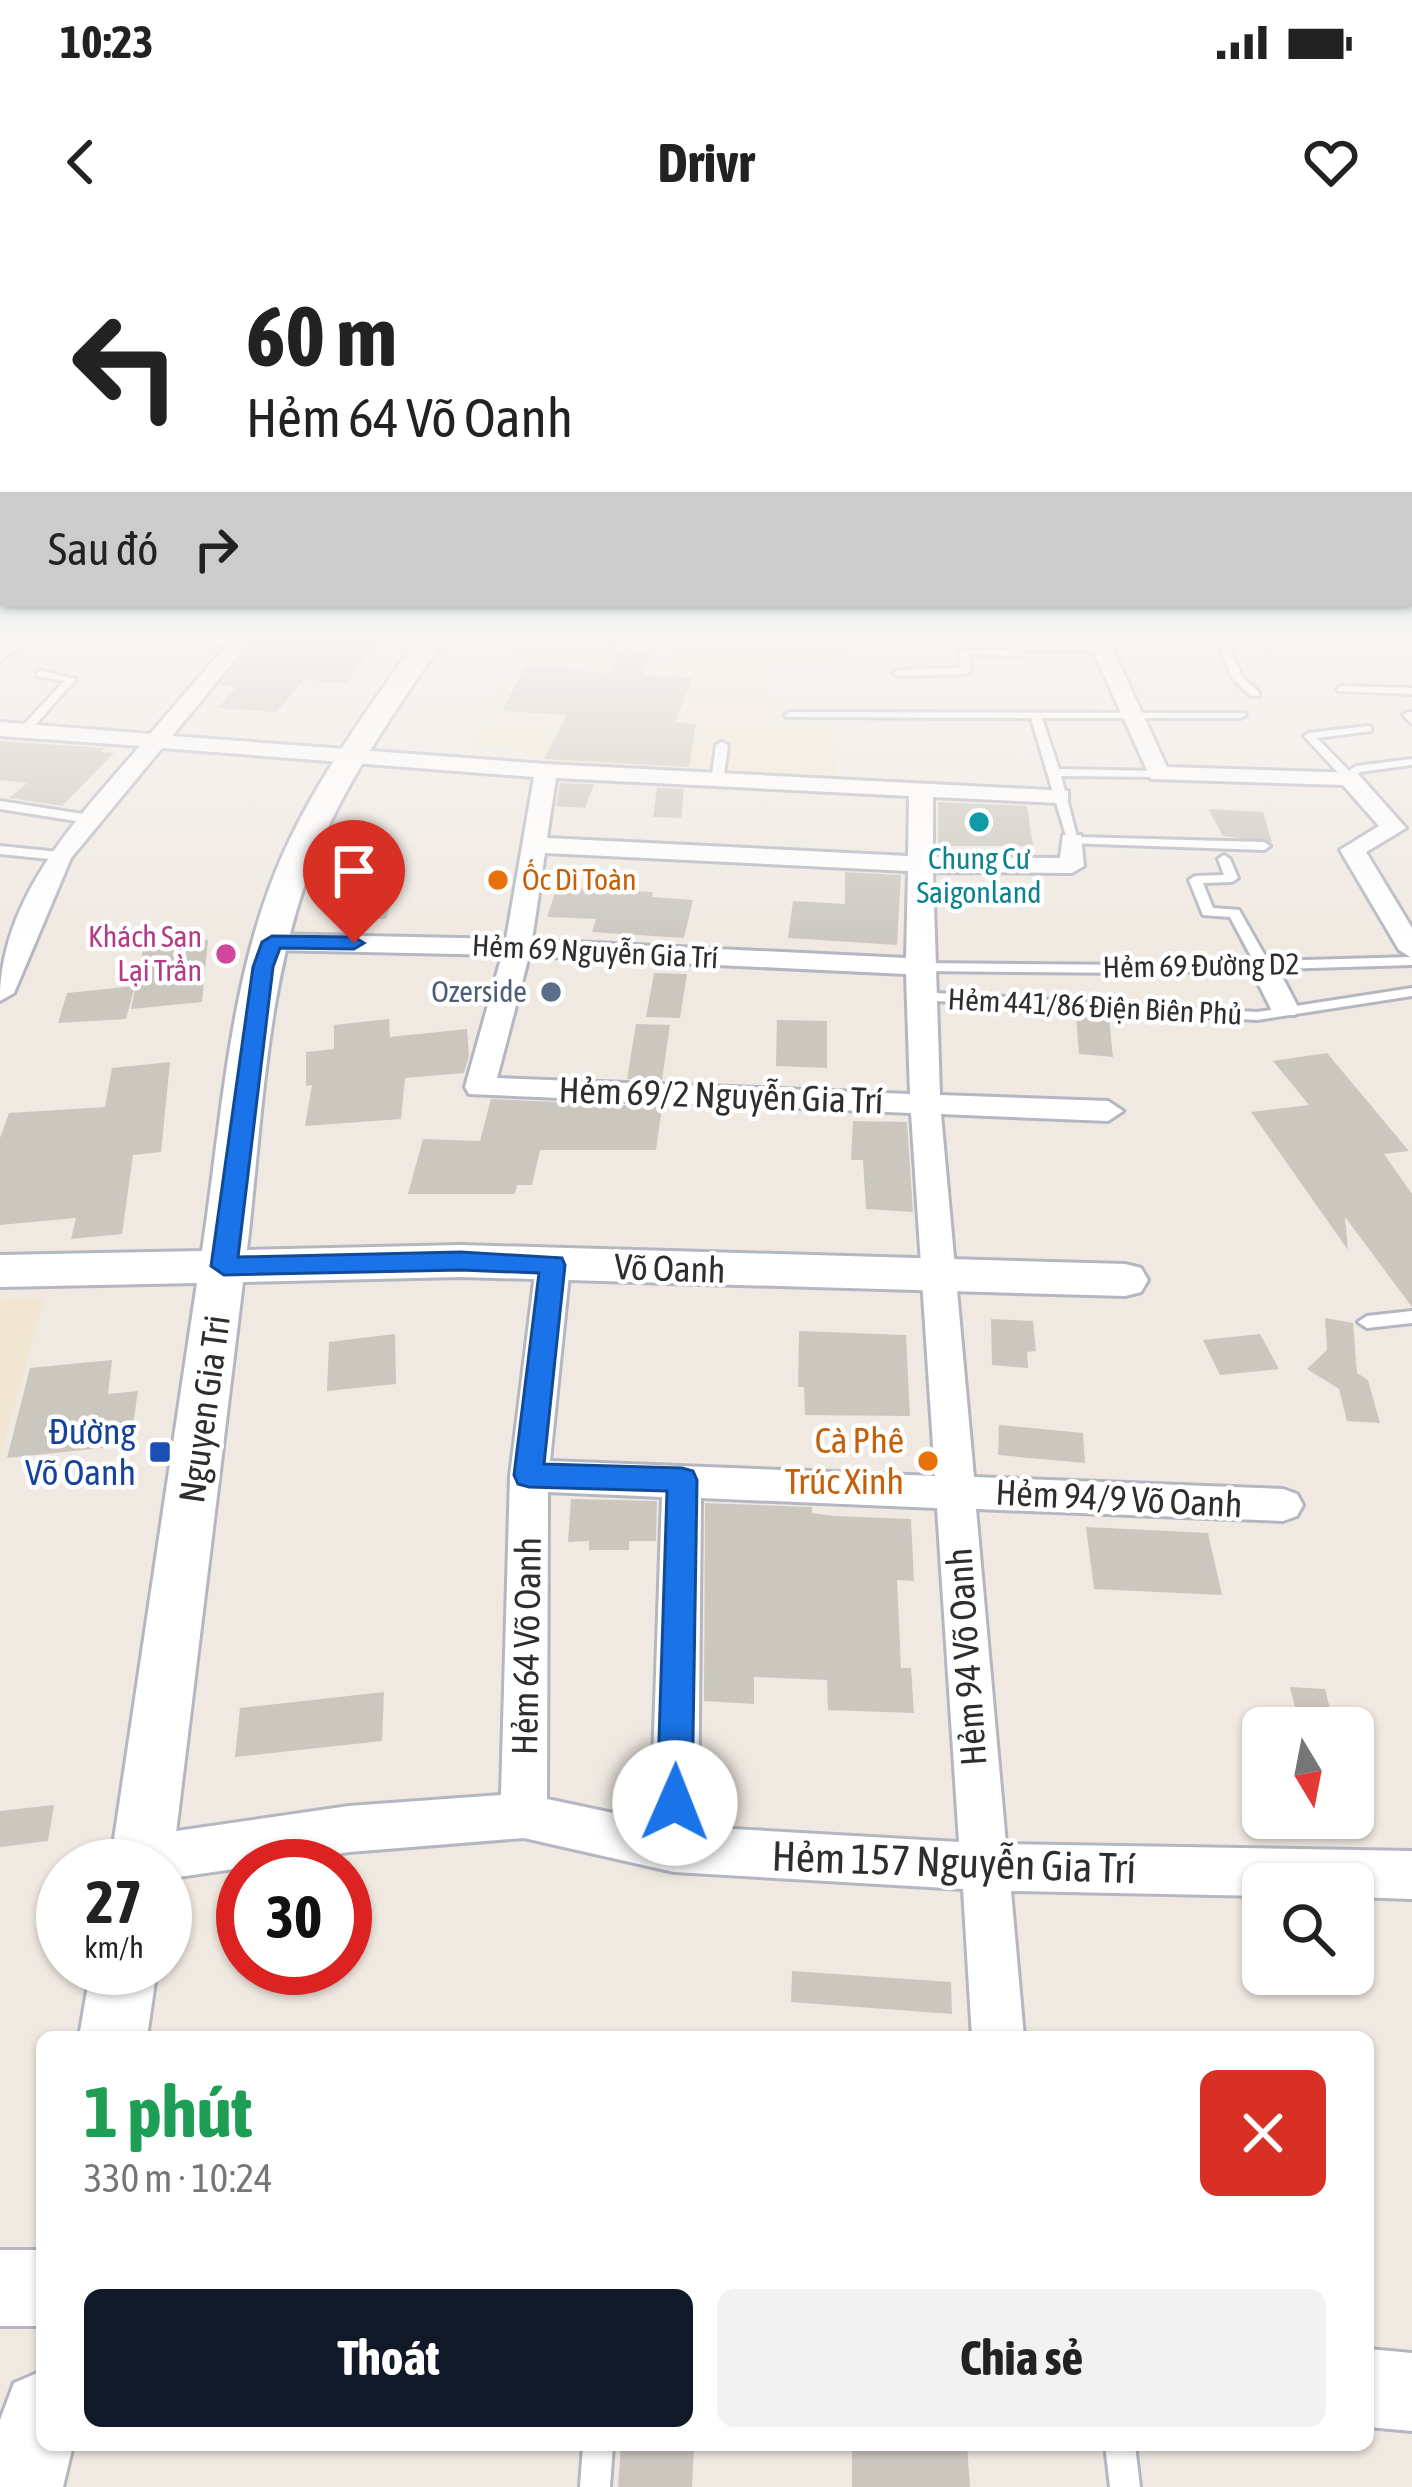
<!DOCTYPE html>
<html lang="vi">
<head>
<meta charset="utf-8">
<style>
	:root { --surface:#fff; --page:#f2f2f2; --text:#222; --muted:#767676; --accent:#111827 }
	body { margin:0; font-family:"Asap Condensed",sans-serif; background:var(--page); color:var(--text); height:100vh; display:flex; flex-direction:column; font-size:45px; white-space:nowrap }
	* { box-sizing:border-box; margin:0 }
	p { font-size:39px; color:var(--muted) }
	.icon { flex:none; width:66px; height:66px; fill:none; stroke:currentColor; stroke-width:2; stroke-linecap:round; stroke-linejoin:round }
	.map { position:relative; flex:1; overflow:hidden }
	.side { position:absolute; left:36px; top:1791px; width:1338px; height:420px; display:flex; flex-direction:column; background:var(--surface); border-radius:18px; box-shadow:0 3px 9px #0004 }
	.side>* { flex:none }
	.guide { position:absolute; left:0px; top:0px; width:1413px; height:366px; box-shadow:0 3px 9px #0004; background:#fff; color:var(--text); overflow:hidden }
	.needle { width:78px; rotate:170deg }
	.fabs { position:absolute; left:1242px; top:1467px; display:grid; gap:24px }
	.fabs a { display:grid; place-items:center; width:132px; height:132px; border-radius:18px; background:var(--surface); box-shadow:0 3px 9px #0004; font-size:60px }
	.speed { position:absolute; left:36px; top:1599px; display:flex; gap:24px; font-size:60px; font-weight:700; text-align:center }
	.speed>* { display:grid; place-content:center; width:156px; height:156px; border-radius:50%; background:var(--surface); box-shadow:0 3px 9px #0004; line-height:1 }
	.speed small { font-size:30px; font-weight:400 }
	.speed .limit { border:18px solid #d22; background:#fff; color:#111 }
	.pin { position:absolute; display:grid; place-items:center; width:102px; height:102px; color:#fff; margin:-123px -51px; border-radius:50% 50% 50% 0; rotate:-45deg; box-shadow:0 0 12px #0007 }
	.pin .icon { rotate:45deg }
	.me { position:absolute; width:132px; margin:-66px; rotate:1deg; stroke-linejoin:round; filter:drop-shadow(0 0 9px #0008) }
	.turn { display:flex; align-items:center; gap:42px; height:252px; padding:0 48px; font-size:54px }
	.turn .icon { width:156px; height:156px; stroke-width:2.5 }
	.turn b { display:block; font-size:84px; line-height:102px }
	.then { display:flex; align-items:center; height:114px; padding:0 48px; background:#0003; gap:24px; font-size:45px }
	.round { display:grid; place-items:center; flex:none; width:126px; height:126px; border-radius:18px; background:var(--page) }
	.headline { display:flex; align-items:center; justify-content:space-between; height:204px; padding:0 48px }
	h1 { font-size:72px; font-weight:700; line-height:90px; color:#1e9e55 }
	.cta { display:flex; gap:24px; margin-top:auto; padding:24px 48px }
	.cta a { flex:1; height:138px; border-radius:18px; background:var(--accent); color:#fff; font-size:48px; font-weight:700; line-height:138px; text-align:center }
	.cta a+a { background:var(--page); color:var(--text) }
	.status { display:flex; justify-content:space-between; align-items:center; height:84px; padding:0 60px; background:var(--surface); direction:ltr }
	.status svg { height:33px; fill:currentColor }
	header { display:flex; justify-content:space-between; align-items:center; height:156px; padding:0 48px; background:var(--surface); font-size:54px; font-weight:700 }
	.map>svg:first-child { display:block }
	.education { fill:#f0e6d1 }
	.building { fill:#cbc7bf }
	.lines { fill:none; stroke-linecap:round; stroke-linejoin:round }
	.lane-casing { stroke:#b4b7c1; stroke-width:6 }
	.street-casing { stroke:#b4b7c1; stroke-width:6 }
	.secondary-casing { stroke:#b4b7c1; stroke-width:6 }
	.lane { fill:#fff; fill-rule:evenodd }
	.street { fill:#fff; fill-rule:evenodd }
	.secondary { fill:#fff; fill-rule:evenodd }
	.route { fill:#1a73e8; stroke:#114b97; stroke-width:3 }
	.culture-dot { fill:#0f9aa8; stroke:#fff; stroke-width:4.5 }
	.food-dot { fill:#e8710a; stroke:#fff; stroke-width:4.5 }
	.hotel-dot { fill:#d1479c; stroke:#fff; stroke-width:4.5 }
	.service-dot { fill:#5c6f8a; stroke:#fff; stroke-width:4.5 }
	.transit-dot { fill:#1a4fb4; stroke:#fff; stroke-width:4.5 }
	.labels { text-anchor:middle; stroke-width:9; stroke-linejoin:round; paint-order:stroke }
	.far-culture-label { font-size:30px; fill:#0d838f; stroke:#fff }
	.far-food-label { font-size:30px; fill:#c56008; stroke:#fff; text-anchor:start }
	.far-hotel-label { font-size:30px; fill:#b23c85; stroke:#fff; text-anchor:end }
	.far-street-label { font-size:30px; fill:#2e2e2e; stroke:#fff }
	.far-service-label { font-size:30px; fill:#4e5e75; stroke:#fff; text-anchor:end }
	.street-label { font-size:36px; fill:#2e2e2e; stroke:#fff }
	.transit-label { font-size:36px; fill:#164399; stroke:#fff; text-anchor:end }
	.food-label { font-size:36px; fill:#c56008; stroke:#fff; text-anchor:end }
	.near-street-label { font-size:42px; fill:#2e2e2e; stroke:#fff }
</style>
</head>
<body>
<div class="status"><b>10:23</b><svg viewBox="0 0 49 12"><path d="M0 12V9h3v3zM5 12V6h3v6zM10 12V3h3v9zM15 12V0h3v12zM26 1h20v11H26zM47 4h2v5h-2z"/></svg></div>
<header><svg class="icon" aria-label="back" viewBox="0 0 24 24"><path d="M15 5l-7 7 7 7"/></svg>Drivr<svg class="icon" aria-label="heart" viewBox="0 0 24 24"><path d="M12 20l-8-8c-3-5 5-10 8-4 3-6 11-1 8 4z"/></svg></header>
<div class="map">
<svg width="1412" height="2247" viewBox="0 0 1412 2247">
	<rect width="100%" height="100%" fill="#efe9e1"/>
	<!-- education -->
	<path class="education" d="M 678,395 L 841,395 L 844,424 L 771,426 L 771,483 L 832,482 L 837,540 L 548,525 L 548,520 L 513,510 L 469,505 L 519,408 L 553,410 L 557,398 L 614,400 L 608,421 L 671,424 Z
		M 44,1058 L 0,1219 L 0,1059 Z"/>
	<!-- building -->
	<path class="building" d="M 346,395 L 384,395 L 347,443 L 303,440 L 277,472 L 218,468 L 236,447 L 220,445 L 252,406 L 251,396 L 341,402 Z
		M 652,413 L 644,435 L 692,438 L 675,482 L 696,484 L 689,527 L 544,519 L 567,475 L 502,471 L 525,427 L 609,433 L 617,414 Z
		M 0,501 L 105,508 L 101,512 L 114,513 L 62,566 L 9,558 L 27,543 L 0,540 Z
		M 560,543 L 594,544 L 585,568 L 556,566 Z
		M 657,548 L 684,549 L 681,578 L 653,577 Z
		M 938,562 L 1027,566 L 1033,606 L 938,606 Z
		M 1208,569 L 1263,572 L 1272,602 L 1223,596 Z
		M 357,627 L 403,627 L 386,679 L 329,678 L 339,642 L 351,642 Z
		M 845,632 L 901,635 L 897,705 L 788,698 L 793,661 L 845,664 Z
		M 557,647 L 653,652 L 652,657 L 693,660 L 684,698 L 592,692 L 596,679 L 547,677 Z
		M 208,700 L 202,762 L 131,769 L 144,705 Z
		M 654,733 L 687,734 L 680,778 L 646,777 Z
		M 135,746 L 126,779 L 58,783 L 67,753 Z
		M 1076,776 L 1109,778 L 1113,817 L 1079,814 Z
		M 389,779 L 390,797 L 467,789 L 469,816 L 464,833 L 405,838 L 401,879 L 305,886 L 312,845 L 306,846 L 306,812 L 334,809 L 334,785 Z
		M 777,780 L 827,781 L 827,828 L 776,826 Z
		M 636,784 L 670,785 L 662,840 L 627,839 Z
		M 1327,813 L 1409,911 L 1384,914 L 1412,954 L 1412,1067 L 1345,977 L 1348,1010 L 1251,872 L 1309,865 L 1273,821 Z
		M 170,822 L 161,912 L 133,915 L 122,994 L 71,999 L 76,978 L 0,985 L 0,898 L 9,873 L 105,867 L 112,828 Z
		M 491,859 L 662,867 L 656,910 L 540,910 L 532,945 L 517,945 L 515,954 L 408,954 L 423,899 L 480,901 Z
		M 853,881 L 907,882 L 913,972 L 866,969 L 863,920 L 851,920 Z
		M 1325,1078 L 1353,1083 L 1357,1133 L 1368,1140 L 1380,1183 L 1347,1181 L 1339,1149 L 1307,1129 L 1327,1110 Z
		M 991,1079 L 1033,1081 L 1036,1111 L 1027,1112 L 1028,1128 L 992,1125 Z
		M 799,1091 L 906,1095 L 910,1176 L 805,1175 L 804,1147 L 798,1147 Z
		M 395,1094 L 396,1144 L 327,1151 L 329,1102 Z
		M 1260,1094 L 1279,1129 L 1220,1135 L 1203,1100 Z
		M 112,1120 L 108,1154 L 138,1151 L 130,1205 L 7,1218 L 30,1128 Z
		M 999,1185 L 1083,1193 L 1085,1223 L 998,1215 Z
		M 571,1259 L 657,1261 L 656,1301 L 629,1301 L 629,1310 L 589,1310 L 589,1301 L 568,1302 Z
		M 705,1263 L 812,1267 L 812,1273 L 834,1276 L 911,1279 L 914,1341 L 897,1340 L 901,1428 L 911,1428 L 914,1473 L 828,1470 L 827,1440 L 754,1437 L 754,1464 L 704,1461 Z
		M 1086,1287 L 1208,1293 L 1222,1355 L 1094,1349 Z
		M 1290,1447 L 1325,1449 L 1335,1488 L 1300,1488 Z
		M 384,1452 L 382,1501 L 235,1517 L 240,1468 Z
		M 54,1565 L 48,1601 L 0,1607 L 0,1571 Z
		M 792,1731 L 951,1742 L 952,1774 L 791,1762 Z
		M 930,2205 L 967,2205 L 970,2247 L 852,2247 L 852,2206 L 930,2211 Z
		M 621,2206 L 694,2210 L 692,2247 L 618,2247 Z"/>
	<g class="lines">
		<!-- lane casing -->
		<g class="lane-casing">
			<path id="lane" d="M 146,395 L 193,395 L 244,403 L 239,406 Z
				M 621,395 L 631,395 L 626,408 L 621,411 L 616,408 Z
				M 1199,395 L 1195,400 L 1098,403 L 1093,400 L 1098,397 Z
				M 1233,395 L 1245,395 L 1229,407 L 1243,438 L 1259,452 L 1259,456 L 1251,456 L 1233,439 L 1219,406 Z
				M 1295,395 L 1367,395 L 1297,401 L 1292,398 Z
				M 1017,404 L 1102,405 L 1107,408 L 1102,411 L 1023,410 L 1024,413 L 1019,416 L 969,415 L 971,431 L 966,434 L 898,436 L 893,433 L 898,430 L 960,428 L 959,410 L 1013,410 L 1013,405 Z
				M 41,431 L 76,439 L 28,493 L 20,493 L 20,489 L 64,441 L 37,436 L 37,432 Z
				M 1342,446 L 1412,448 L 1412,454 L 1338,451 L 1337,449 Z
				M 790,472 L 1245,473 L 1246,475 L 1241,478 L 1042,478 L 1059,529 L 1159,531 L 1165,534 L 1159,537 L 1061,536 L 1077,597 L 1264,602 L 1270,606 L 1264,610 L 1068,603 L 1031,478 L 786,477 L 785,475 Z
				M 1408,472 L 1412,472 L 1412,484 L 1403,475 Z
				M 1367,486 L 1371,487 L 1371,491 L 1317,498 L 1349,531 L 1356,526 L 1412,519 L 1412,525 L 1360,532 L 1353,540 L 1345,540 L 1304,496 L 1309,493 Z
				M 722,502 L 728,505 L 723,542 L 717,545 L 711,542 L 716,505 Z
				M 0,561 L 89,575 L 95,579 L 89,583 L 0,569 Z
				M 0,606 L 59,612 L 65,616 L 59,620 L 0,614 Z
				M 1224,615 L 1230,619 L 1238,638 L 1232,642 L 1203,643 L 1213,668 L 1239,670 L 1268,721 L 1412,717 L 1412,725 L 1140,733 L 919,731 L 912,727 L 919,723 L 1140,725 L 1254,722 L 1230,677 L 1203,675 L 1189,640 L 1195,636 L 1224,635 L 1218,619 Z
				M 1412,748 L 1412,756 L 1257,780 L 920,760 L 913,756 L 920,752 L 1257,772 Z
				M 1412,1071 L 1412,1083 L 1367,1088 L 1358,1082 L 1367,1076 Z
				M 583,2205 L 613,2205 L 610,2247 L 580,2247 Z
				M 1105,2205 L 1135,2205 L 1140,2247 L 1110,2247 Z"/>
		</g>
		<!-- street casing -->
		<g class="street-casing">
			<path id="street" d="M 13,395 L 36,395 L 0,421 L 0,405 Z
				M 1086,395 L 1106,395 L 1167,527 L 1357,533 L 1406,588 L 1366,612 L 1412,688 L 1412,718 L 1399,710 L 1340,610 L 1379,586 L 1343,545 L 1151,539 Z
				M 239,397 L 249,403 L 172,496 L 546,524 L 1068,551 L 1068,561 L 1060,563 L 933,557 L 933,617 L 1060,618 L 1063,595 L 1081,595 L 1084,626 L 1072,633 L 933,632 L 940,855 L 1108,861 L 1123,871 L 1108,881 L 941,874 L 974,1237 L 1283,1249 L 1297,1254 L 1303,1265 L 1297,1276 L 1283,1281 L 976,1269 L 1006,1604 L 1412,1611 L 1412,1659 L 1353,1657 L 1353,1644 L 1263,1644 L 1263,1656 L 1011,1651 L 1024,1797 L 972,1797 L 963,1649 L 674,1632 L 524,1598 L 349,1612 L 165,1639 L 165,1626 L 121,1626 L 118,1619 L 125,1603 L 142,1596 L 349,1566 L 501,1555 L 510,1236 L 536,1025 L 541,1017 L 565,1017 L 570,1025 L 550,1221 L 935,1236 L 911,873 L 469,854 L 465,847 L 502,715 L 272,710 L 259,702 L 272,694 L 506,699 L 534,537 L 162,508 L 71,618 L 14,753 L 0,761 C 0,658 76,580 140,506 L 0,496 L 0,482 L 150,494 L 232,399 ZM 556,538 L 909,556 L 908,616 L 547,598 ZM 545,613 L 908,631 L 906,718 L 532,700 ZM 529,716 L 906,734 L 910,854 L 497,838 ZM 548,1252 L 662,1257 L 651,1581 L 547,1559 ZM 701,1258 L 937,1268 L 959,1602 L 698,1587 Z
				M 1263,717 L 1273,719 L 1299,769 L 1295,775 L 1275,775 L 1271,769 L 1249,725 Z"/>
		</g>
		<!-- secondary casing -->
		<g class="secondary-casing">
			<path id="secondary" d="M 420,395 L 447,395 C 402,461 356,525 323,598 C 266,725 263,873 247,1010 L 461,1005 L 1125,1024 L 1141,1028 L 1148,1040 L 1141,1052 L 1125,1056 L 461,1037 L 243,1042 L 172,1626 L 165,1644 L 165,1626 L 110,1626 L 197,1043 L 0,1047 L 0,1015 L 202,1011 C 223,874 229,723 291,597 C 326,525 374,461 420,395 Z
				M 91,1728 L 157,1728 L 147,1797 L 79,1797 Z
				M 0,2010 L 42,2010 L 42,2086 L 0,2086 Z
				M 1368,2109 L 1412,2113 L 1412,2191 L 1368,2187 Z
				M 42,2131 L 42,2205 L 73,2205 L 63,2247 L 0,2247 L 0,2180 L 14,2143 Z"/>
		</g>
		<!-- lane -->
		<use href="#lane" class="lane"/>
		<!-- street -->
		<use href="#street" class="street"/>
		<!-- secondary -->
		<use href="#secondary" class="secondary"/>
	</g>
	<!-- sky -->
	<linearGradient id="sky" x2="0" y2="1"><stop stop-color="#7abfeb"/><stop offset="0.56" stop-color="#f8f5f2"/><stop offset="1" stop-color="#f8f5f2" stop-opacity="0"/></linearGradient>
	<rect width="1412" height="710" fill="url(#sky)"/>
	<!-- route -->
	<path class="route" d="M 272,696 L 354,697 L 364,703 L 354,709 L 280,708 L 273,727 L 238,1017 L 461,1012 L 562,1018 L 565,1025 L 544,1224 L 682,1228 L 693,1231 L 697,1240 L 692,1563 L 687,1574 L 675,1579 L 662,1574 L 657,1563 L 667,1251 L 529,1247 L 518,1244 L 514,1235 L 539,1033 L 461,1030 L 224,1035 L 211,1026 L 253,727 L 262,702 Z"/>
	<!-- markers -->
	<circle class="culture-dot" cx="979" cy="582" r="12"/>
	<g class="food-dot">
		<circle cx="498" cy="640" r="12"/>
		<circle cx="928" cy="1221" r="12"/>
	</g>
	<circle class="hotel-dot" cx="226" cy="714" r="12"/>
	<circle class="service-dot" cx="551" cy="752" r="12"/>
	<rect class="transit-dot" x="148" y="1200" width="24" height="24" rx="6"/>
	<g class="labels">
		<!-- far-culture labels -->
		<g class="far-culture-label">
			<text x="979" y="629">Chung Cư<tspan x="979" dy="34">Saigonland</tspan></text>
		</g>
		<!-- far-food labels -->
		<g class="far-food-label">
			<text x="522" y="650">Ốc Dì Toàn</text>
		</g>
		<!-- far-hotel labels -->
		<g class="far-hotel-label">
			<text x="202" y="707">Khách Sạn<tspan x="202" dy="34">Lại Trần</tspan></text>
		</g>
		<!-- far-street labels -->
		<g class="far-street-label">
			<text transform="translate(595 712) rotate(3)" y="10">Hẻm 69 Nguyễn Gia Trí</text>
			<text transform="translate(1201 726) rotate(-1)" y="10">Hẻm 69 Đường D2</text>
			<text transform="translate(1095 767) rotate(3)" y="10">Hẻm 441/86 Điện Biên Phủ</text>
		</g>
		<!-- far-service labels -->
		<g class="far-service-label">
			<text x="527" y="762">Ozerside</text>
		</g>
		<!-- street labels -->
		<g class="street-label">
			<text transform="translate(721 855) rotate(2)" y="13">Hẻm 69/2 Nguyễn Gia Trí</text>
			<text transform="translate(670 1028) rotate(2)" y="13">Võ Oanh</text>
			<text transform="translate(204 1169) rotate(-82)" y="13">Nguyen Gia Tri</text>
			<text transform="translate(1119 1258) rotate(3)" y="13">Hẻm 94/9 Võ Oanh</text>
			<text transform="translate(526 1406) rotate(-89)" y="13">Hẻm 64 Võ Oanh</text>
			<text transform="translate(966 1417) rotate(-94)" y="13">Hẻm 94 Võ Oanh</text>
		</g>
		<!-- transit labels -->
		<g class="transit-label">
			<text x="136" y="1204">Đường<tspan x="136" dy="41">Võ Oanh</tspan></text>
		</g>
		<!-- food labels -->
		<g class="food-label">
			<text x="904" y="1213">Cà Phê<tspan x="904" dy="41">Trúc Xinh</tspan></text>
		</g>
		<!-- near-street labels -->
		<g class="near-street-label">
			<text transform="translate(954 1622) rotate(2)" y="15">Hẻm 157 Nguyễn Gia Trí</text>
		</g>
	</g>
</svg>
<div class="fabs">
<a><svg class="needle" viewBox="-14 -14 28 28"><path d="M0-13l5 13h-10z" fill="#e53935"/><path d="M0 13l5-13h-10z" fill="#767676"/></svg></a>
<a><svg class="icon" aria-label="search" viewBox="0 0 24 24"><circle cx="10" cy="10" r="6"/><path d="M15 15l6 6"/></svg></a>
</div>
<div class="speed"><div>27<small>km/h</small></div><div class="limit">30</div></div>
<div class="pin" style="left:354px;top:703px;background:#d93025"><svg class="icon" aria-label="arrive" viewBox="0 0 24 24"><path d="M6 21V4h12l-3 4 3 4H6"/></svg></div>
<svg class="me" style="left:675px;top:1563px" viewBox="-20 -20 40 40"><circle r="19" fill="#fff"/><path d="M0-13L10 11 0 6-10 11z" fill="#1a73e8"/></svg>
<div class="guide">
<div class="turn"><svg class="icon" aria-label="left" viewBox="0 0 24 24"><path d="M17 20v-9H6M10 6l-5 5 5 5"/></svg><div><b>60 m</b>Hẻm 64 Võ Oanh</div></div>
<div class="then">Sau đó<svg class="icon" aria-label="right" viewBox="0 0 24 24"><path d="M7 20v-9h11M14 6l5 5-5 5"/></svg></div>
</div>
<section class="side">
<div class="headline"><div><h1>1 phút</h1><p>330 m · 10:24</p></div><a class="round" style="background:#d93025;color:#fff"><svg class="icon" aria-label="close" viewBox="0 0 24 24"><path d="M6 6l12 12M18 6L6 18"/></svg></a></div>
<div class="cta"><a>Thoát</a><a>Chia sẻ</a></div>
</section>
</div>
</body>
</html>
